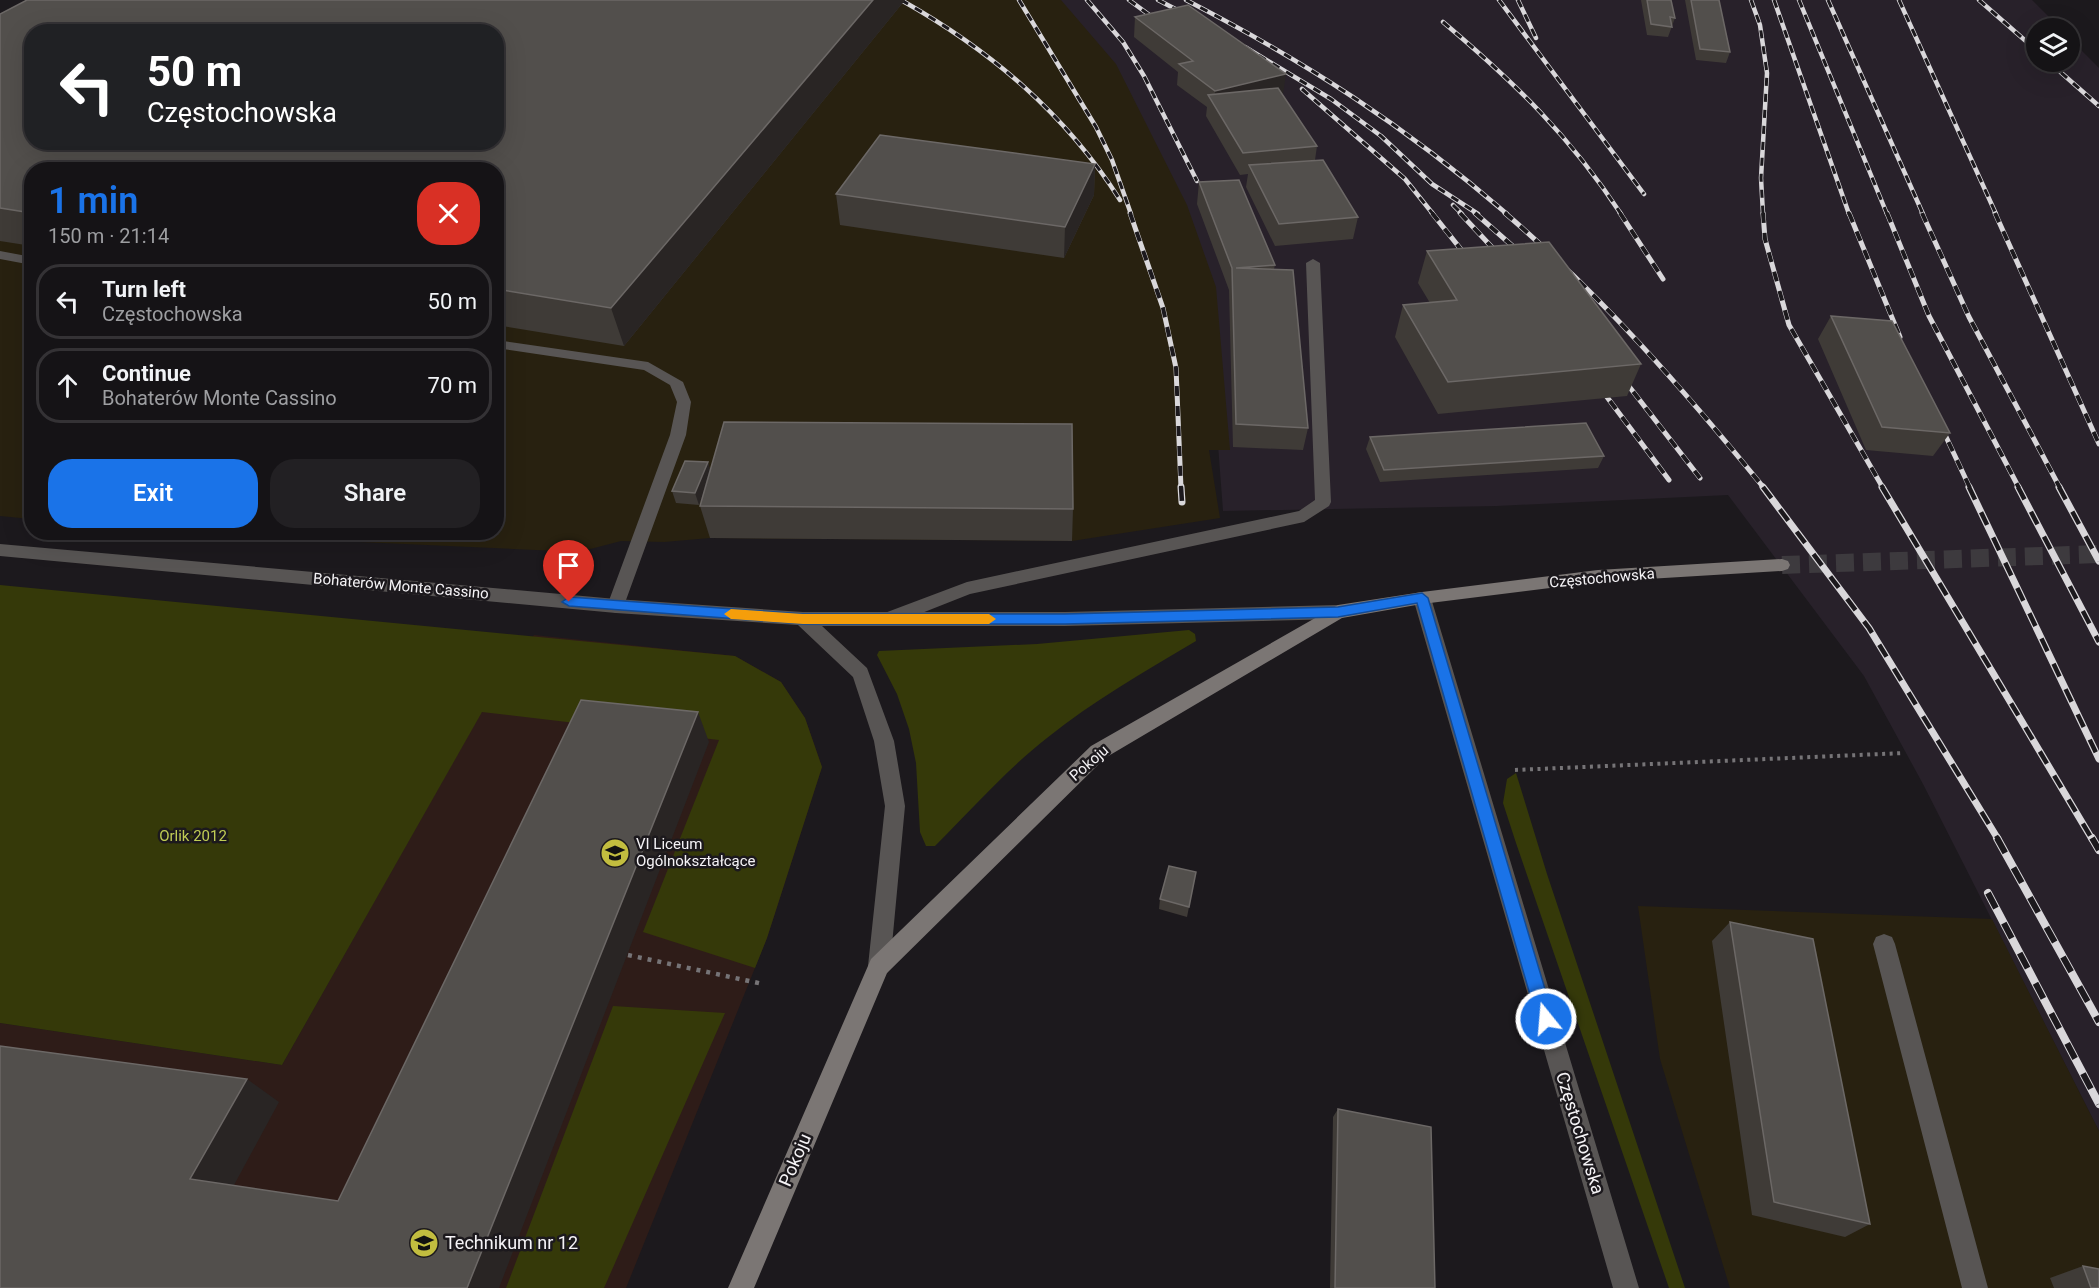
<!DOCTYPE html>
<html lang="en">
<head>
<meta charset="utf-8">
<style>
	:root { --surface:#151316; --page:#222023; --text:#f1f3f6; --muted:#9d9ea1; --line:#343235; --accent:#1a73e8 }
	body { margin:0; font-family:Roboto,sans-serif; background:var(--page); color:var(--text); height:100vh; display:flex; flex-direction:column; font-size:22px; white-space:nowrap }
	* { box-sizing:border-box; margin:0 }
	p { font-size:20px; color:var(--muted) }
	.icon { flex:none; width:33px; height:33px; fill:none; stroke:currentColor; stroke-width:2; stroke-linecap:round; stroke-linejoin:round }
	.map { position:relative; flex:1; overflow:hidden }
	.panel { position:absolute; left:24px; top:162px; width:480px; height:378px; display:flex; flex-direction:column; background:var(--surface); border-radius:24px; box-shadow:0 6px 24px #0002,0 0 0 2px var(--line) }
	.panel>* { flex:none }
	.banner { position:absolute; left:24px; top:24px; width:480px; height:126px; border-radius:24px; box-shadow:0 6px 24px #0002,0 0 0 2px var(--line); background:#202124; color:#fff; overflow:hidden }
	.fabs { position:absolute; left:2026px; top:18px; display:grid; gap:12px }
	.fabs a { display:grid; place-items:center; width:54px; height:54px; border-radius:50%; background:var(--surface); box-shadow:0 6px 24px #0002,0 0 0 2px var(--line); font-size:30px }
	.pin { position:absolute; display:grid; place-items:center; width:51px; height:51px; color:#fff; margin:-62px -26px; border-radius:50% 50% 50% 0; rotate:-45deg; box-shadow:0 0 6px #0007 }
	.pin .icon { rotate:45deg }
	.me { position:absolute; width:66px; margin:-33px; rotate:343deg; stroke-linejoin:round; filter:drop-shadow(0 0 4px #0008) }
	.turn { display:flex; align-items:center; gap:21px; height:126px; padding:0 24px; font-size:27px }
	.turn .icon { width:78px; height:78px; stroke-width:2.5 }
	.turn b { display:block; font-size:42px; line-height:51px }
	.round { display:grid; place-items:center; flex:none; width:63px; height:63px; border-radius:24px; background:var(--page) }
	.headline { display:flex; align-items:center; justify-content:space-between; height:102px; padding:0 24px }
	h1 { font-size:36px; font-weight:600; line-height:45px; color:var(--accent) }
	.action { display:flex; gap:12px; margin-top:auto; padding:12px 24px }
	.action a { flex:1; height:69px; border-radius:24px; background:var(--accent); color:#fff; font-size:24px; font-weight:600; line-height:69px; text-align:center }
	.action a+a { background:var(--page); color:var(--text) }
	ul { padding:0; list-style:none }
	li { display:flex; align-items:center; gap:18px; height:75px; margin:0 12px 9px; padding:0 12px; border:3px solid var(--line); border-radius:24px }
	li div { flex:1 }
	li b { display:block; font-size:22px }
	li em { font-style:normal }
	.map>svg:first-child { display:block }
	.built { fill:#28212a }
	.industrial { fill:#282110; fill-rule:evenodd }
	.education { fill:#2e1c18 }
	.green { fill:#353909 }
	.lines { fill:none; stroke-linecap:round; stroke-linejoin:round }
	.secondary-tunnel { stroke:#3d3a3e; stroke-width:18; stroke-dasharray:18 9; stroke-linecap:butt }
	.path-far1 { stroke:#767477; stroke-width:4; stroke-dasharray:3 4.5; stroke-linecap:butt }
	.path { stroke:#767477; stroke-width:4.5; stroke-dasharray:4 6; stroke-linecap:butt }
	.lane { fill:#585554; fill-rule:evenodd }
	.street { fill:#585554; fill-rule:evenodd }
	.secondary { fill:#7b7674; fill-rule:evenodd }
	.rail-far3-casing { stroke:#d9d7da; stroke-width:4.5 }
	.rail-far2-casing { stroke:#d9d7da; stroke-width:5 }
	.rail-far1-casing { stroke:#d9d7da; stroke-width:7 }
	.rail-casing { stroke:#d9d7da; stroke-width:8 }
	.rail-far3 { stroke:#1c191d; stroke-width:3; stroke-dasharray:8; stroke-linecap:butt }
	.rail-far2 { stroke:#1c191d; stroke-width:4; stroke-dasharray:10; stroke-linecap:butt }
	.rail-far1 { stroke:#1c191d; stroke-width:4.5; stroke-dasharray:14; stroke-linecap:butt }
	.rail { stroke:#1c191d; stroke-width:6; stroke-dasharray:17; stroke-linecap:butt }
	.wall { fill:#3f3b37 }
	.shaded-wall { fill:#292524 }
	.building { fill:#524f4c; stroke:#6c6866; stroke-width:1.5; fill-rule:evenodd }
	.route { fill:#1a73e8; stroke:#114b97; stroke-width:1.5 }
	.slow { fill:#f59e0b }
	.labels { text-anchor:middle; stroke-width:5; stroke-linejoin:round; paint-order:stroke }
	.street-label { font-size:15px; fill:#f5f3f6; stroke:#1c191d }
	.park-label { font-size:15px; fill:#c0cc54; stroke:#1c191d }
	.poi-label { font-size:15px; fill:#f5f3f6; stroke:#1c191d; text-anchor:start }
	.near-street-label { font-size:18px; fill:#f5f3f6; stroke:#1c191d }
	.near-poi-label { font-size:18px; fill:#f5f3f6; stroke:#1c191d; text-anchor:start }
</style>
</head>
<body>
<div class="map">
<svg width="2099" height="1288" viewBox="0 0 2099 1288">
	<rect width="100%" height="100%" fill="#1c191d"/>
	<!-- built -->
	<path class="built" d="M 1054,0 L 2032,0 L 2060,28 L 2037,28 L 2037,62 L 2070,62 L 2070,39 L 2099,68 L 2099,1131 L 1923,784 L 1864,676 L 1728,495 L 1497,506 L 1223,511 L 1206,285 Z"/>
	<!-- industrial -->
	<path class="industrial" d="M 56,0 L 1061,0 L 1116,64 L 1187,205 L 1216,287 L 1230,450 L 1209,450 L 1220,518 L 1072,541 L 710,538 L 664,542 L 621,541 L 579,552 L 163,533 L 496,532 L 496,170 L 32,170 L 31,519 L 0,516 L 0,29 ZM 32,32 L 496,32 L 496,142 L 32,142 Z
		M 1638,906 L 1992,919 L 2099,1131 L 2099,1288 L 1730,1288 L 1660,1059 Z"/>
	<!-- education -->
	<path class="education" d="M 534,635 L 735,656 L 781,682 L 805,718 L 822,767 L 767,938 L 626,1288 L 0,1288 L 0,1023 L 282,1065 L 500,679 Z"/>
	<!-- green -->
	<path class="green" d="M 0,585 L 735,656 L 781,682 L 805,718 L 822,767 L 767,938 L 755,968 L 643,932 L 719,740 L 482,712 L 282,1065 L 0,1023 Z
		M 1189,630 L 1195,634 L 1196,641 C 1144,672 1093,701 1047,738 C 1006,770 971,810 935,846 L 926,846 L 920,832 L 916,763 L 909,729 L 897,694 L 877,655 L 879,651 L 1037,644 Z
		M 1516,773 L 1547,874 L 1685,1288 L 1669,1288 L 1516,843 L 1503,803 L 1507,779 Z
		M 613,1006 L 725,1013 L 604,1288 L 506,1288 Z"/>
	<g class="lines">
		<!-- secondary-tunnel -->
		<path class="secondary-tunnel" d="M 1782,565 L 2099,554"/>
		<!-- path-far1 -->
		<path class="path-far1" d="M 1515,770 L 1904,753"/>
		<!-- path -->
		<path class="path" d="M 628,955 L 763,984"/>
		<!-- lane -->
		<path class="lane" d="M 0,251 L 32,257 L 32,265 L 0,259 Z
			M 1313,259 L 1320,263 L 1331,502 L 1329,506 L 1304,522 L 970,594 L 894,624 L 888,626 L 882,624 L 879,619 L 882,614 L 967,582 L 1299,511 L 1315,500 L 1306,263 Z
			M 496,340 L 648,362 L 683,382 L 691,402 L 686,435 L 622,611 L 616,613 L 610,611 L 607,606 L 670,435 L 677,402 L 670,385 L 644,370 L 496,348 Z
			M 1884,934 L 1892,937 L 1895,944 L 1988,1288 L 1962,1288 L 1873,944 L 1876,937 Z"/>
		<!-- street -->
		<path class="street" d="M 0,544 L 616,599 L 803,612 L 1065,612 L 1338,605 L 1344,607 L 1347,612 L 1344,617 L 1338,619 L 1065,626 L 822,626 L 867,668 L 894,741 L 905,806 L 890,966 L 887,973 L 879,976 L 871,973 L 868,966 L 885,806 L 874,741 L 853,677 L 798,625 L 616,613 L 0,556 Z
			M 1422,592 L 1428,593 L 1431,598 L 1639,1288 L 1613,1288 L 1413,598 L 1416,593 Z"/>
		<!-- secondary -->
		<path class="secondary" d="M 1782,559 L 1788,561 L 1790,565 L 1788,569 L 1782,571 L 1598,582 L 1422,604 L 1342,618 L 1105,758 L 887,973 L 754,1288 L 728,1288 L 871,959 L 1091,746 L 1338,605 L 1422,592 L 1598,570 Z"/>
		<!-- rail-far3 casing -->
		<g class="rail-far3-casing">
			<path id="rail-far3" d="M 901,0 C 990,50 1065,113 1120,200
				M 1019,0 L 1096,127 L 1112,160 L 1131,214
				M 1087,0 L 1123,42 L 1144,76 L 1197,181
				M 1129,0 L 1163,25
				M 1158,0 L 1187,15
				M 1186,0 C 1306,62 1405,126 1507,214
				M 1499,0 L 1644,194
				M 1518,0 L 1536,38
				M 1751,0 L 1760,25 L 1767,73 L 1761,178 L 1763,214
				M 1774,0 L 1849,214
				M 1799,0 L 1887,214
				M 1828,0 L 1923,214
				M 1899,0 L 1996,214
				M 1979,0 L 2037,51
				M 1443,22 C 1515,83 1569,135 1621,214
				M 1245,47 L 1331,99 L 1381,136 L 1432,184 L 1478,214
				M 2049,62 L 2099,106
				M 1302,89 L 1405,179 L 1433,214
				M 1453,205 L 1462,214"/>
		</g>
		<!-- rail-far2 casing -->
		<g class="rail-far2-casing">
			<path id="rail-far2" d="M 1130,213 L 1163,308 L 1176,368 L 1181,488
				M 1432,213 L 1471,262
				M 1460,213 L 1502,258
				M 1475,213 L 1525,257
				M 1505,213 C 1601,295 1685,391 1764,488
				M 1620,213 L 1663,279
				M 1763,213 L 1765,239 L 1789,325 L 1883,488
				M 1849,213 L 1900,337
				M 1887,213 L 1929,316 L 2019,488
				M 1922,213 L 1969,317 L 2060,488
				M 1995,213 L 2099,444
				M 1621,376 L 1700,478
				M 1598,385 L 1669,480
				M 1940,424 L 1970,488"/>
		</g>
		<!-- rail-far1 casing -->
		<g class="rail-far1-casing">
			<path id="rail-far1" d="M 1181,487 L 1182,502
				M 1763,487 L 1869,628 L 1998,839
				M 1882,487 L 2092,839
				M 1969,487 L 2099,759
				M 2018,487 L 2099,642
				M 2059,487 L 2099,561"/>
		</g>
		<!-- rail casing -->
		<g class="rail-casing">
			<path id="rail" d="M 1997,838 L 2099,1022
				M 2092,838 L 2099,850
				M 1988,893 L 2099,1104"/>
		</g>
		<!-- rail-far3 -->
		<use href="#rail-far3" class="rail-far3"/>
		<!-- rail-far2 -->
		<use href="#rail-far2" class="rail-far2"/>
		<!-- rail-far1 -->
		<use href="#rail-far1" class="rail-far1"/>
		<!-- rail -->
		<use href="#rail" class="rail"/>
	</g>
	<!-- wall -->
	<path class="wall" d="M 905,0 L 624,346 L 496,325 L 496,170 L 32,170 L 32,246 L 0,241 L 0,14 Z
		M 1641,0 L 1671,0 L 1675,18 L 1668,37 L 1647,35 Z
		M 1685,0 L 1719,0 L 1730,52 L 1726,63 L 1696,60 Z
		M 1135,17 L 1283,95 L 1317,146 L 1315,160 L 1358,217 L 1353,239 L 1275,246 L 1246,187 L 1248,174 L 1240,175 L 1206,116 L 1207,107 L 1177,85 L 1178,72 L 1134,37 Z
		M 1095,164 L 1094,195 L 1064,258 L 840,225 L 836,194 Z
		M 1199,182 L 1275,265 L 1274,269 L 1308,428 L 1303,450 L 1233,447 L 1229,290 L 1197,204 Z
		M 1427,251 L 1641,364 L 1627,396 L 1438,414 L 1395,337 L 1403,305 L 1430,303 L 1418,283 Z
		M 1831,316 L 1950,433 L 1933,456 L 1866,450 L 1818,339 Z
		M 1370,437 L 1604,456 L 1598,468 L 1380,482 L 1366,449 Z
		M 708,462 L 710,470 L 1073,509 L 1072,541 L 710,538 L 700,506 L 704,491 L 699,505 L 676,503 L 672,491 Z
		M 1196,872 L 1187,917 L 1159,909 L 1160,899 Z
		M 1730,922 L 1870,1224 L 1845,1237 L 1752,1215 L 1712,941 Z
		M 1338,1109 L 1435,1288 L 1330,1288 L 1333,1117 Z
		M 2083,1266 L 2099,1288 L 2054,1288 L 2050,1278 Z"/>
	<!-- shaded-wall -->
	<path class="shaded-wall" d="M 873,0 L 905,0 L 624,346 L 611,308 Z
		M 1286,74 L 1283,95 L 1218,111 L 1214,105 L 1215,91 Z
		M 1095,164 L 1094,195 L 1064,258 L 1065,227 Z
		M 708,462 L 711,474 L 699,505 L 695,493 Z
		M 698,712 L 709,742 L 499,1288 L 467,1288 Z
		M 247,1079 L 279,1102 L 227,1198 L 190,1179 Z"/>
	<!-- building -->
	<path class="building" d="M 27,0 L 873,0 L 611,308 L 496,289 L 496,170 L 32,170 L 32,213 L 0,208 L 0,14 ZM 32,32 L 496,32 L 496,142 L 32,142 Z
		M 1647,0 L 1671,0 L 1675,18 L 1670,17 L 1672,27 L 1651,24 Z
		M 1691,0 L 1719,0 L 1730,52 L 1700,49 Z
		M 1188,5 L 1286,74 L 1215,91 L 1179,64 L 1193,61 L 1135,17 Z
		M 1278,88 L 1317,146 L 1243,153 L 1208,95 Z
		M 880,135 L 1095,164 L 1065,227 L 836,194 Z
		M 1323,160 L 1358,217 L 1279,224 L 1249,165 Z
		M 1239,180 L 1275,265 L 1236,268 L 1293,270 L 1308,428 L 1236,424 L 1232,268 L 1199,182 Z
		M 1549,242 L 1641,364 L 1448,382 L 1403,305 L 1457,300 L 1427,251 Z
		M 1831,316 L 1892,321 L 1950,433 L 1882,427 Z
		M 724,422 L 1072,424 L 1073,509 L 700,506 Z
		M 1586,423 L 1604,456 L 1384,470 L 1370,437 Z
		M 685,461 L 708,462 L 695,493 L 672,491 Z
		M 581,700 L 698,712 L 467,1288 L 0,1288 L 0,1046 L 247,1079 L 190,1179 L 338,1201 Z
		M 1169,866 L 1196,872 L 1189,907 L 1160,899 Z
		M 1730,922 L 1813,939 L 1870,1224 L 1774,1202 Z
		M 1338,1109 L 1431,1127 L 1435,1288 L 1335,1288 Z
		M 2083,1266 L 2099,1269 L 2099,1288 L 2091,1288 Z"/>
	<!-- route -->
	<path class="route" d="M 1422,593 L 1428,598 L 1554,1019 L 1552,1025 L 1546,1028 L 1540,1025 L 1537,1019 L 1417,603 L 1338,617 L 1065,624 L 803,624 L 569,606 L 562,602 L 569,597 L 803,614 L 1065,614 L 1338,607 Z"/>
	<!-- slow -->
	<path class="slow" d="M 731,609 L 803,614 L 989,614 L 996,619 L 989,624 L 803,624 L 731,619 L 724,614 Z"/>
	<!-- icons -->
	<defs>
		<g id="school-disc" transform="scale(1.5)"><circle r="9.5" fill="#c2bd3f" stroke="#1c191d"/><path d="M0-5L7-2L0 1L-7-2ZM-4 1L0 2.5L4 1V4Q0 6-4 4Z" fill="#111"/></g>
	</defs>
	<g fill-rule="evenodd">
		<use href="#school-disc" x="615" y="853"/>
		<use href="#school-disc" x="424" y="1243"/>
	</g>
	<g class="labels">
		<!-- street labels -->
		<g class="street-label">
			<text transform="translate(1602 578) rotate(-5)" y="5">Częstochowska</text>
			<text transform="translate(401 586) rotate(5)" y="5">Bohaterów Monte Cassino</text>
			<text transform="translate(1089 763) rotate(-41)" y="5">Pokoju</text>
		</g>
		<!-- park labels -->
		<g class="park-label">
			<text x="193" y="841">Orlik 2012</text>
		</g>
		<!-- poi labels -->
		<g class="poi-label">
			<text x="636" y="849">VI Liceum<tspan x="636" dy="17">Ogólnokształcące</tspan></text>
		</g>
		<!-- near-street labels -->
		<g class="near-street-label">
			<text transform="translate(1580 1133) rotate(73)" y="6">Częstochowska</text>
			<text transform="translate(795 1160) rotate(-67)" y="6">Pokoju</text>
		</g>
		<!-- near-poi labels -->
		<g class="near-poi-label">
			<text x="445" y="1249">Technikum nr 12</text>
		</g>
	</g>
</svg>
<div class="fabs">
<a><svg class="icon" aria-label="layers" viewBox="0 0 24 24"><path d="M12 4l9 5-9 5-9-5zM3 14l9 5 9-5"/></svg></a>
</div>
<div class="pin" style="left:569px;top:602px;background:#d93025"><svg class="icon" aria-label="arrive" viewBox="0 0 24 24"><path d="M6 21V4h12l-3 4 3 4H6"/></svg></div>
<svg class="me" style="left:1546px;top:1019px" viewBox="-20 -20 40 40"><circle r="17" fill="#1a73e8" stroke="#fff" stroke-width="3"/><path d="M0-11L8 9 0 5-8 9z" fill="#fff"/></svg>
<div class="banner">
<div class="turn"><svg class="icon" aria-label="left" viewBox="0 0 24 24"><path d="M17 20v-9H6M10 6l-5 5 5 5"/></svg><div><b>50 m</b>Częstochowska</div></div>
</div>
<section class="panel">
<div class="headline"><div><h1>1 min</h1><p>150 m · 21:14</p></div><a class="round" style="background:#d93025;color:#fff"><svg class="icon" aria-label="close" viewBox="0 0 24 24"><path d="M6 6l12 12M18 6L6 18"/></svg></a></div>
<ul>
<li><svg class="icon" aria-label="left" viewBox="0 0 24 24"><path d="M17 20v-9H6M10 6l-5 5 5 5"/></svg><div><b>Turn left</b><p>Częstochowska</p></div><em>50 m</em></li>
<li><svg class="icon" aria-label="ahead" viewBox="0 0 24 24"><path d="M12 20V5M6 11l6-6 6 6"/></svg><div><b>Continue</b><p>Bohaterów Monte Cassino</p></div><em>70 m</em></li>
</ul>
<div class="action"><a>Exit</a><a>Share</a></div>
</section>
</div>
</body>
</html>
